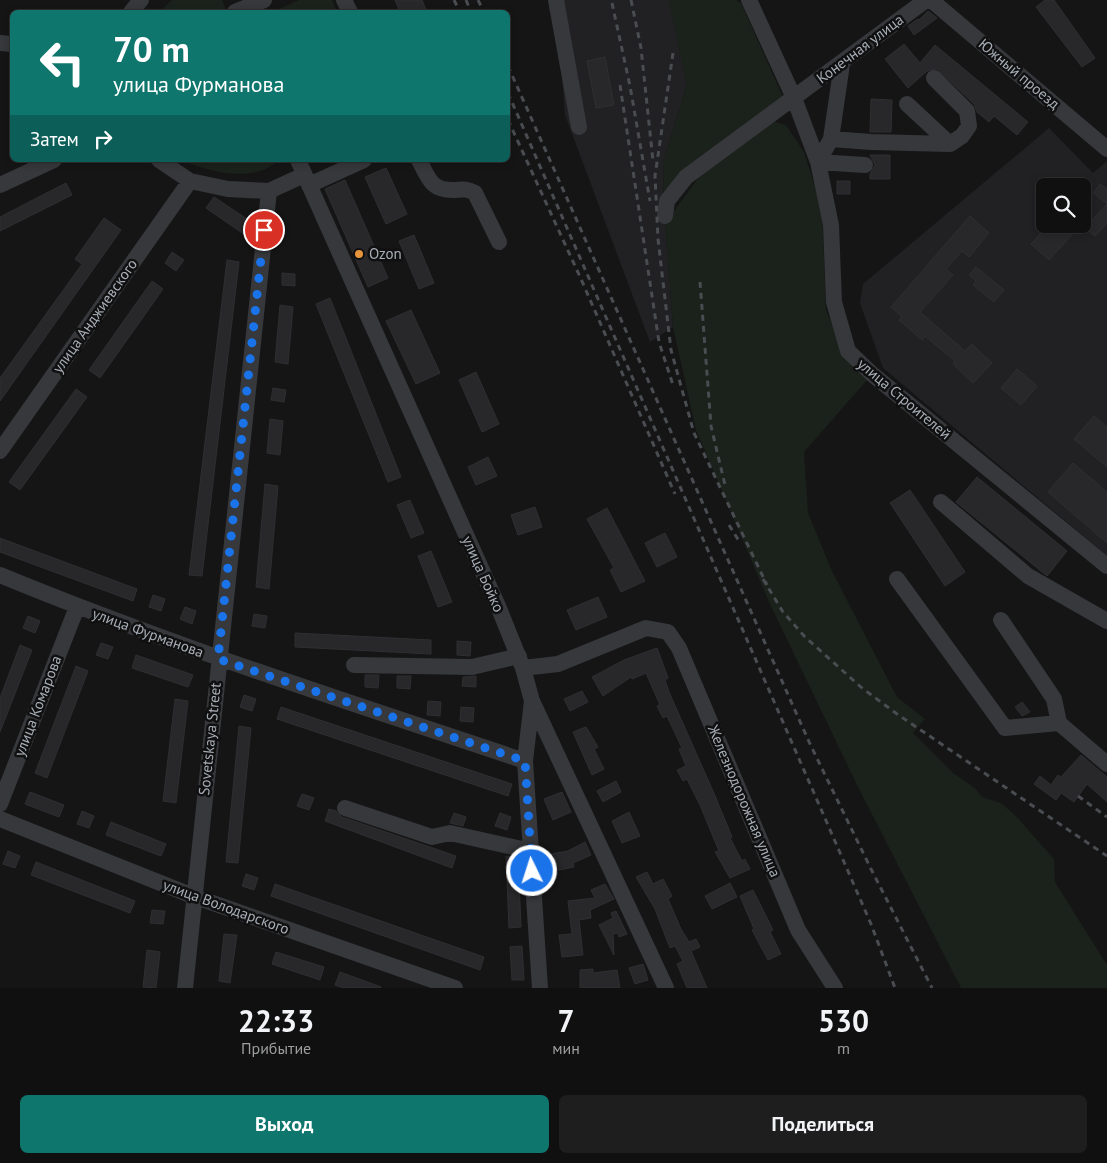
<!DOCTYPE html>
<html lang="ru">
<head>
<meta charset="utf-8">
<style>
	:root { --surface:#101010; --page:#1e1e1e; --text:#f1f3f6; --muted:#9c9d9f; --line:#303030; --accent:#0f766e }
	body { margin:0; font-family:"PT Sans",sans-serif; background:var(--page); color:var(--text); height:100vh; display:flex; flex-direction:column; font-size:19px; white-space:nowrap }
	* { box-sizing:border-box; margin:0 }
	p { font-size:16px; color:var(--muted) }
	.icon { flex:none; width:28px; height:28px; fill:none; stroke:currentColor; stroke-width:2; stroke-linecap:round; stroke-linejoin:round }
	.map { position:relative; height:988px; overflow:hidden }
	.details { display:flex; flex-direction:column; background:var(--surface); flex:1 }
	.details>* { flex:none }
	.banner { position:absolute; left:10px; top:10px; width:500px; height:152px; border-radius:8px; box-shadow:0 2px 8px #0003,0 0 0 1px var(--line); background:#0f766e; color:#fff; overflow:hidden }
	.fabs { position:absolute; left:1036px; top:178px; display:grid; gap:10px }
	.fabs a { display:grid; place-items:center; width:55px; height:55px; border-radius:8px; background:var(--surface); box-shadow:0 2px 8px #0003,0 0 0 1px var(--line); font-size:25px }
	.pin { position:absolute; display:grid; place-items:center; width:42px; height:42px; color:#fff; margin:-21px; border:2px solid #fff; border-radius:50%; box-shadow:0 1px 5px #0007 }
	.me { position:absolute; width:55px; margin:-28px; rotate:356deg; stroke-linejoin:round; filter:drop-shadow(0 0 4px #0008) }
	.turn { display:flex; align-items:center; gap:18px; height:105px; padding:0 20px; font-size:22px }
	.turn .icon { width:65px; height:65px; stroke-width:2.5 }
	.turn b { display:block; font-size:35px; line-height:42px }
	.then { display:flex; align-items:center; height:48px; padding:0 20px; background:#0003; gap:10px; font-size:19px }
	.eta { display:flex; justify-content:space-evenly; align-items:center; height:85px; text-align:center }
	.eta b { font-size:30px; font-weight:700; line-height:35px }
	.cta { display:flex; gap:10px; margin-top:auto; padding:10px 20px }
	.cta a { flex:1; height:58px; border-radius:8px; background:var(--accent); color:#fff; font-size:20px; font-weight:700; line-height:58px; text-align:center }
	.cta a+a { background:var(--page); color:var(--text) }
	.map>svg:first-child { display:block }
	.built { fill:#212123; fill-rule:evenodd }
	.green { fill:#1b211b }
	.building { fill:#28282a; stroke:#2f2f32 }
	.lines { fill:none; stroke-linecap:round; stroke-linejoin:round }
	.minor { stroke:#36383b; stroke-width:16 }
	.rail { stroke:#494c50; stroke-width:3; stroke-dasharray:6 5; stroke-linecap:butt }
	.route { stroke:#1a73e8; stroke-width:9; stroke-dasharray:0 16.2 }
	.poi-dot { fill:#e6953d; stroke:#101011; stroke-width:2 }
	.labels { text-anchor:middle; stroke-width:5; stroke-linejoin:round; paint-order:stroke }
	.street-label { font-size:15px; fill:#a7aeb6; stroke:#101011 }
	.poi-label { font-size:15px; fill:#a7aeb6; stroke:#101011; text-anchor:start }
</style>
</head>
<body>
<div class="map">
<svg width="1107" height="988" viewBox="0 0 1107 988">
	<rect width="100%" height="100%" fill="#151516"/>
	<!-- built -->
	<path class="built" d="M 556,0 L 673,0 L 670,2 L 687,85 L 664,159 L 663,192 L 673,327 L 650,342 L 565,115 Z
		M 1049,128 L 1093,173 L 1107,161 L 1107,556 L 883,368 L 860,303 L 863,284 ZM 1045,186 L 1082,186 L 1082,224 L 1045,224 Z"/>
	<!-- green -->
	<path class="green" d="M 172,0 L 222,0 L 227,12 L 159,12 Z
		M 299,0 L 332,0 L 337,12 L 272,12 Z
		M 673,0 L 736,0 L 741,3 L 783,97 L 663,192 L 664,159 L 687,85 L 669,2 Z
		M 770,120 L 786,125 L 804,152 L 822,209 L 826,310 L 842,347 L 854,369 L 868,379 L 804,452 L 808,513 L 832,571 L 897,697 L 925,719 L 913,733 L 953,773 L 975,788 L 982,797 L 1001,803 L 1016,816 L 1054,859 L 1055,882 L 1107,965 L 1107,988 L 961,988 L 857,785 L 769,602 L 696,430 L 673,327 L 665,223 L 702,173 Z
		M 182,160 L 278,160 C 256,184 207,172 182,160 Z"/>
	<!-- building -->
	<path class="building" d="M 395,0 L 422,0 L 427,12 L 400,12 Z
		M 1045,0 L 1054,0 L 1095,58 L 1082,67 L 1036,7 Z
		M 928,11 L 937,18 L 914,35 L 908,26 L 918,19 L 919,20 Z
		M 904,44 L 920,63 L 935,45 L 1028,122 L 1017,135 L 994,116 L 989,122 L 977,112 L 974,104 L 937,69 L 927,71 L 908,88 L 885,59 Z
		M 605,57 L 614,105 L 596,108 L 587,61 Z
		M 871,99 L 892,100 L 891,132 L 870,132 Z
		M 870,155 L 890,155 L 890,179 L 870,179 L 870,174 L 875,165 Z
		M 386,168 L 407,214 L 386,224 L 365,177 Z
		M 345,180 L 388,278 L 368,287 L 325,189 Z
		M 837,181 L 850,181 L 850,194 L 837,194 Z
		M 66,183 L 72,195 L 0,231 L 0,217 Z
		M 1100,184 L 1107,189 L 1107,223 L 1095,236 L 1085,228 L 1107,204 L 1093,193 Z
		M 214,197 L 253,223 L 245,235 L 206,208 Z
		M 970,216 L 989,233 L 969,257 L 962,251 L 946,269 L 953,275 L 920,312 L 965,351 L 972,344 L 992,363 L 973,383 L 953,364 L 955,361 L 925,336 L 922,340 L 899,320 L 902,317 L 891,307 Z
		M 104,218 L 121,230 L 0,401 L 0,378 L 82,264 L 75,259 Z
		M 1049,224 L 1082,224 L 1049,260 L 1031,244 Z
		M 414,235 L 434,283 L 419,289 L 399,241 Z
		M 172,252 L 184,260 L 176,271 L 165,263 Z
		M 227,260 L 239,262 L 202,576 L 189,575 Z
		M 976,267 L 1004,290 L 994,302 L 973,285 L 976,281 L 969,275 Z
		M 282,273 L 295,274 L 295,286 L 282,285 Z
		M 152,281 L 163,289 L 100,378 L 89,370 Z
		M 330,298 L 401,477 L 388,482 L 316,304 Z
		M 280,305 L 293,307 L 288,364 L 275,362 Z
		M 411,310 L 440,373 L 416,384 L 386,321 Z
		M 1017,369 L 1037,386 L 1021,405 L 1001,388 Z
		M 476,372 L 499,424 L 482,432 L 459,380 Z
		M 273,388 L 286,390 L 284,402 L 271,400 Z
		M 76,389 L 87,397 L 20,490 L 9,482 Z
		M 1094,416 L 1107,427 L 1107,467 L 1074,439 Z
		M 270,419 L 283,421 L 280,455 L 267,453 Z
		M 488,457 L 497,476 L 476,485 L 468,467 Z
		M 1073,463 L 1107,492 L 1107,543 L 1048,492 Z
		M 977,477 L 1067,551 L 1047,576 L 956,502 Z
		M 265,484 L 278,486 L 269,589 L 256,587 Z
		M 910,490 L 965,572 L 945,586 L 890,503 Z
		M 410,500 L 424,533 L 411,538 L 397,505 Z
		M 535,507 L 542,527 L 518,535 L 511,515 Z
		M 607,508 L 645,581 L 621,592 L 610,570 L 614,568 L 587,519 Z
		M 665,533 L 677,557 L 657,567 L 645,543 Z
		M 0,538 L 137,589 L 133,601 L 0,552 Z
		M 431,551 L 452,602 L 438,607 L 418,556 Z
		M 153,595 L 165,599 L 161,611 L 149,607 Z
		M 598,597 L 607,617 L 576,630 L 567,610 Z
		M 185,607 L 196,611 L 192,624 L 180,619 Z
		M 254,614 L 267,616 L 265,628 L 252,626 Z
		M 28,616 L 40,621 L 35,633 L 23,628 Z
		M 295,633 L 431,640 L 431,654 L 295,647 Z
		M 457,641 L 471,642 L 470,656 L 457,655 Z
		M 101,643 L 113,647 L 108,659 L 96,655 Z
		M 20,645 L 32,650 L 0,732 L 0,698 Z
		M 657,648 L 668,678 L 665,680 L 669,692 L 713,791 L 732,837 L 730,838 L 742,861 L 745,859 L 750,869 L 730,878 L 715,852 L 719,851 L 700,805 L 687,779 L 683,781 L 677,770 L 686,766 L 679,749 L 682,748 L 667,716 L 663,718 L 657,706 L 660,705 L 646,673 L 632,679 L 631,677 L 603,696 L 592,677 L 624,660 Z
		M 136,655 L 193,675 L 188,687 L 132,668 Z
		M 76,666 L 88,671 L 47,778 L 35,773 Z
		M 365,675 L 379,675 L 378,688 L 365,687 Z
		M 397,676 L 411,676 L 410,689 L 397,688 Z
		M 476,676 L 476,687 L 462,686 L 463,677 Z
		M 582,691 L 588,702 L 570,711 L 564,699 Z
		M 244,695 L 256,699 L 252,711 L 240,707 Z
		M 175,699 L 188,701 L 176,803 L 163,801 Z
		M 428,701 L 441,702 L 440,716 L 427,715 Z
		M 1022,702 L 1030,712 L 1022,716 L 1015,707 Z
		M 281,707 L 512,784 L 508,796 L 277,719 Z
		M 461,707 L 474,708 L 473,722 L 460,721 Z
		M 239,726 L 251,728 L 238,863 L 226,862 Z
		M 586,727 L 598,747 L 594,749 L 604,769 L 592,775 L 573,732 Z
		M 1081,755 L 1107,777 L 1107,802 L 1087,784 L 1074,802 L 1061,793 L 1056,800 L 1034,784 L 1040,776 L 1051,785 L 1058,775 L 1061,777 Z
		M 616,781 L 621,792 L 603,802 L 597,791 Z
		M 30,792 L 64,805 L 59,817 L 25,804 Z
		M 562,792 L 571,812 L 553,820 L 544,799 Z
		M 302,794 L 314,798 L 309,810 L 297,806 Z
		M 329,809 L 336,811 L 342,817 L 456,856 L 452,868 L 325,821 Z
		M 82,811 L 94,816 L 89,828 L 77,824 Z
		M 629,812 L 640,836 L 622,843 L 612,821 Z
		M 454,813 L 466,817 L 463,826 L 450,823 Z
		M 500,813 L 511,817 L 507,830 L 495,826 Z
		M 111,822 L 166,844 L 161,856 L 106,835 Z
		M 585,842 L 591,855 L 573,863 L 574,867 L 549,872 L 546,855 L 568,851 Z
		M 8,851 L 20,856 L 15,868 L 3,864 Z
		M 506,856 L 518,858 L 521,927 L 509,928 Z
		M 36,862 L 135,901 L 130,913 L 31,875 Z
		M 647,872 L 653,884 L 663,879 L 672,896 L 668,899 L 681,929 L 689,942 L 696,939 L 700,947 L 691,951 L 707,988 L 687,988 L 677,964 L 683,961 L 675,946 L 670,948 L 655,909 L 636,877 Z
		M 246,874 L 258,878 L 254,890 L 242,886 Z
		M 730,883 L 737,897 L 712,909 L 705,896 Z
		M 275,884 L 484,957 L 480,970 L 271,896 Z
		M 605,884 L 614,899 L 590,910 L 591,918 L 579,920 L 583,955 L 562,957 L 559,935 L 572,934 L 568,901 L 595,898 L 591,890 Z
		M 753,890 L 773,930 L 770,932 L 781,954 L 768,960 L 752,930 L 754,929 L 740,896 Z
		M 152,910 L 165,911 L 163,924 L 150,923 Z
		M 616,911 L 627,934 L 619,937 L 618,933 L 613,934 L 614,955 L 599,925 L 613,918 L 611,913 Z
		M 224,934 L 237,935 L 230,983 L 219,981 Z
		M 522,946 L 524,980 L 512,980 L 510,947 Z
		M 147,950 L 160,952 L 156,988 L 143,987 Z
		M 276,952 L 324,967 L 320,980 L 272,964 Z
		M 643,964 L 648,980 L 635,984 L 629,968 Z
		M 593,969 L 593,973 L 617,970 L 620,988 L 580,988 L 580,970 Z
		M 340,972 L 381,987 L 380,988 L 344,988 L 335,985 Z"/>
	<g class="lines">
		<!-- minor -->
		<path class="minor" d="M 344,0 L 350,12
			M 556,0 L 579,127
			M 749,0 L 794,98 L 818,162 L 831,225 L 834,302 L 848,351 L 872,374 L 1107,566
			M 931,0 L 1107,149
			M 131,12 L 141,0
			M 235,12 L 264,0
			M 0,43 L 12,44
			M 842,64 L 831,139 L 818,162 L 865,165
			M 907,104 L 950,144
			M 831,139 L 871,142 L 950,144 L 962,136 L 969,126 L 967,111 L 934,78
			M 159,160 L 190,181 L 228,189 L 269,191 L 304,175
			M 298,160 L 498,606 L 523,668 L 532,701 L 666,988
			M 419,160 C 429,179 431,191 455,190 C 464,189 468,189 475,193 L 499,242
			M 0,185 L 54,160
			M 309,185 L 364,160
			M 665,216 L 667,201 L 686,177 L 926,0
			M 0,451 L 190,181
			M 941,502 L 1028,576 L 1107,621
			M 0,575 C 172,646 349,702 525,761
			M 897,579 L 1005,728 L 1059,723
			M 1001,620 L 1054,699 L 1059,723 L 1107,764
			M 354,665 L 472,667 L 519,656
			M 523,668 L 558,664 L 646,628 L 668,632 L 679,648 L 798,930 L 835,988
			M 532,701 L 525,761 L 540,988
			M 0,804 L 77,607
			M 345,808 L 432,837 L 450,833 L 531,851
			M 0,819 L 193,896 L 455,988
			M 185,988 L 269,191"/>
		<!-- rail -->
		<path class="rail" d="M 454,0 L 460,12
			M 466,0 L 471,12
			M 478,0 L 484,12
			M 631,0 L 641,48 L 653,161
			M 612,3 L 630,86 L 650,201
			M 673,53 L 655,176 L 658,239 L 671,350 L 694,433 L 767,585
			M 508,66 L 810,744 L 871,869 L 932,988
			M 620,85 L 659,342 L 673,385
			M 508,93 L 824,816 L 871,924 L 895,988
			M 508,120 L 581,279 L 675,494
			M 700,282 L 711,426 L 725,485
			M 729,525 L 739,541
			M 763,579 L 783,612 L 805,637 L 862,688 L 897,714 L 1107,856
			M 1078,796 L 1107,817"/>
	</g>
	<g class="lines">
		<!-- route -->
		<path class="route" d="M 264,230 L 218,659 L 525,761 L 532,871"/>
	</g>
	<!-- markers -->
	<circle class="poi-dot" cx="359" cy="254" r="5"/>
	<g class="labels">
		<!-- street labels -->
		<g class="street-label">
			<text transform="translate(860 49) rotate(-37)" y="5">Конечная улица</text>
			<text transform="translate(1019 74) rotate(40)" y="5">Южный проезд</text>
			<text transform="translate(95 316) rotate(-55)" y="5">улица Анджиевского</text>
			<text transform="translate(904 399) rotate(40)" y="5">улица Строителей</text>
			<text transform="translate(483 574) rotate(66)" y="5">улица Бойко</text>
			<text transform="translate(148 633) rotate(20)" y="5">улица Фурманова</text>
			<text transform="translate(38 706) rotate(-69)" y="5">улица Комарова</text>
			<text transform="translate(210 739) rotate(-84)" y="5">Sovetskaya Street</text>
			<text transform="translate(744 801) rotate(67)" y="5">Железнодорожная улица</text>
			<text transform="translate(226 907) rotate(20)" y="5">улица Володарского</text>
		</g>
		<!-- poi labels -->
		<g class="poi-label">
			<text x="369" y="259">Ozon</text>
		</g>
	</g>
</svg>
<div class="fabs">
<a><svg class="icon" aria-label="search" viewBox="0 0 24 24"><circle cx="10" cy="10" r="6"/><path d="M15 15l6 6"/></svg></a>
</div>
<div class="pin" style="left:264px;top:230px;background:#d93025"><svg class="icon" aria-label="arrive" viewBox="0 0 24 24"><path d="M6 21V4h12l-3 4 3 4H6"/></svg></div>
<svg class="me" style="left:532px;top:871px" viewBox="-20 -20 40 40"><circle r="17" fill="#1a73e8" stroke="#fff" stroke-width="3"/><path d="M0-11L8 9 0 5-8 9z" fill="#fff"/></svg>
<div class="banner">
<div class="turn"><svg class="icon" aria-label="left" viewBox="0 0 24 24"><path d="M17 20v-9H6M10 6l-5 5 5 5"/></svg><div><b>70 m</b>улица Фурманова</div></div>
<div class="then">Затем<svg class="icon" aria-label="right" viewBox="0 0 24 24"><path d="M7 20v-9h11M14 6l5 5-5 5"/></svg></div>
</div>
</div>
<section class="details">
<div class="eta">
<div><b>22:33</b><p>Прибытие</p></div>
<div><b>7</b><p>мин</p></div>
<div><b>530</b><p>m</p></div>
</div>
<div class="cta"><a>Выход</a><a>Поделиться</a></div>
</section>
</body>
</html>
